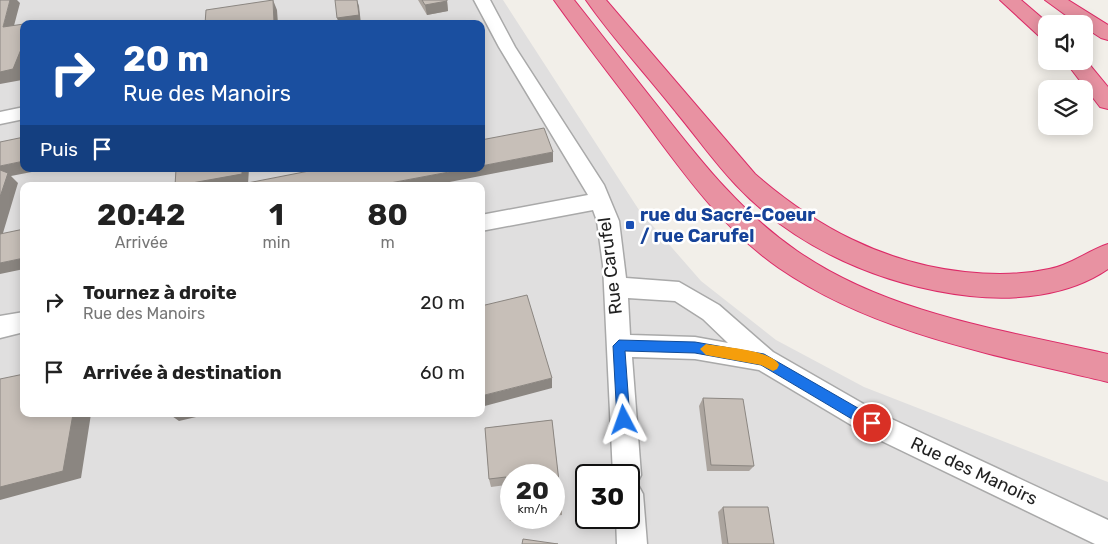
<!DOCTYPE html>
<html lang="fr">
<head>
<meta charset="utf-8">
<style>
	:root { --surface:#fff; --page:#f6f6f6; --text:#222; --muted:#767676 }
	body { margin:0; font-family:Rubik,sans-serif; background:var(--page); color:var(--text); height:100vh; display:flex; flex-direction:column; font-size:19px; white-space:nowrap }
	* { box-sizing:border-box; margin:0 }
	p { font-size:16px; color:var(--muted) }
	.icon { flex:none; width:28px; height:28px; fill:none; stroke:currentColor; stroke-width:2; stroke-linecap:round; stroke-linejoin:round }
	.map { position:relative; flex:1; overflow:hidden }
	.drawer { position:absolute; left:20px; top:182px; width:465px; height:235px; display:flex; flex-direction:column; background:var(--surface); border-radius:10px; box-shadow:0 2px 12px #0003 }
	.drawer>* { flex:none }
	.top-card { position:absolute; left:20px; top:20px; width:465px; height:152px; border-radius:10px; box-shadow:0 2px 12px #0003; background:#1a4fa0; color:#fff; overflow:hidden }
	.tools { position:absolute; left:1038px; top:15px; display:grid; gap:10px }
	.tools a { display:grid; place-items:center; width:55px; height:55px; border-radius:10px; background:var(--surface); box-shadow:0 2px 12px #0003; font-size:25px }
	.speed { position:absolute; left:500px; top:464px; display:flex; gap:10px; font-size:25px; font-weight:700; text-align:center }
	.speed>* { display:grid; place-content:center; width:65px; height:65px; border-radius:50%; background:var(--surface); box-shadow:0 2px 12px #0003; line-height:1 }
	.speed small { font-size:12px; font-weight:400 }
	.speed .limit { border:2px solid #111; border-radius:8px; background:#fff; color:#111 }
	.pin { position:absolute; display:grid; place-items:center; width:42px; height:42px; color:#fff; margin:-21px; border:2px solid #fff; border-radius:50%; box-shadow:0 1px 5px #0007 }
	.me { position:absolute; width:55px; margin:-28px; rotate:356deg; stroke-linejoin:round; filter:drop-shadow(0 0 4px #0008) }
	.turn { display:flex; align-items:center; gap:18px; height:105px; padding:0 20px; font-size:22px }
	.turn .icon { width:65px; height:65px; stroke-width:2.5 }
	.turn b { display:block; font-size:35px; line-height:42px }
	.then { display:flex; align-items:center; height:48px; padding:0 20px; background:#0003; gap:10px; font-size:19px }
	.eta { display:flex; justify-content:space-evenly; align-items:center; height:85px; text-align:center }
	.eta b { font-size:30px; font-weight:700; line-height:35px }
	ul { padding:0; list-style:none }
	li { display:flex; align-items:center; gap:15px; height:70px; padding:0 20px }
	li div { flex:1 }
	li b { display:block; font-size:19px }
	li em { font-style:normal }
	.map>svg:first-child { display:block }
	.residential { fill:#e0dfdf; fill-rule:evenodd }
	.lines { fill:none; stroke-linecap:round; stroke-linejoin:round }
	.street-casing { stroke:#a9a9a9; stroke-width:3 }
	.highway-casing { stroke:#dc2a67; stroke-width:2 }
	.street { fill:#fff; fill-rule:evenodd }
	.highway { fill:#e892a2; fill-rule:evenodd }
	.wall { fill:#aba49e }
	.shaded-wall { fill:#8b8681 }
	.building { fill:#c7bfb8; stroke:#8b8681 }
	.route { fill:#1a73e8; stroke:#114b97 }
	.slow { fill:#f59e0b }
	.transit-dot { fill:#1a4fb4; stroke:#fff; stroke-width:2 }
	.labels { text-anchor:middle; stroke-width:5; stroke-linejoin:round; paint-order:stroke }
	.transit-label { font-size:18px; font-weight:bold; fill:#164399; stroke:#fff; text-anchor:start }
	.street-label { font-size:18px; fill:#222; stroke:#fff }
</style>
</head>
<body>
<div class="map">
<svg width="1108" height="544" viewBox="0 0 1108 544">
	<rect width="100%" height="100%" fill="#f2efe9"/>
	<!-- residential -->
	<path class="residential" d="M 0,0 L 503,0 L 639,210 L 701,281 L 776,340 L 864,387 L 1108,482 L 1108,544 L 0,544 ZM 24,24 L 481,24 L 481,169 L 24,169 ZM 24,186 L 481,186 L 481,414 L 24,414 ZM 511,475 L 554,475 L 554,518 L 511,518 ZM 586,475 L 629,475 L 629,518 L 586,518 Z"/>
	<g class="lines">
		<!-- street casing -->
		<g class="street-casing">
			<path id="street" d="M 474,0 L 490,0 L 515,47 L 604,185 L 619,221 L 626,278 L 679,282 L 719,305 L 773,352 L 881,414 L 1108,520 L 1108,544 L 1095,544 L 863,432 L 759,370 L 695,359 L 632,357 L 641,475 L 637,483 L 643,494 L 647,544 L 617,544 L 616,518 L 629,518 L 629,475 L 613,475 L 603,265 L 597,221 L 593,210 L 481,231 L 481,215 L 588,195 L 499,47 ZM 628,298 L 675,301 L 703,319 L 728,343 L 695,337 L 630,335 Z
				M 24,107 L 24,119 L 0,124 L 0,112 Z
				M 24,312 L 24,332 L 0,338 L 0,316 Z"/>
		</g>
		<!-- highway casing -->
		<g class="highway-casing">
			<path id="highway" d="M 554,0 L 574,0 C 604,38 633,75 663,113 C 703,164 743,214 797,251 C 888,314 1003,330 1108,354 L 1108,382 C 996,355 875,334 779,268 C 720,227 680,168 638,112 C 610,75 581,38 554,0 Z
				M 586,0 L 606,0 L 755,174 C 816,227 883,263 965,272 C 993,275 1022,275 1049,269 C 1071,265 1087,251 1108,244 L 1108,269 C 1069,296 1015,301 970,296 C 883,286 796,249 736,185 C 714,162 696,136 676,112 C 647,75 613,39 586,0 Z
				M 1000,0 L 1021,0 L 1049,24 L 1046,24 L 1046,38 L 1039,36 Z
				M 1045,0 L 1068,0 L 1108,25 L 1108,40 L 1101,38 L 1084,27 L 1084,24 L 1078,24 Z
				M 1084,58 L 1108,87 L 1108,109 L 1100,107 L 1065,61 L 1084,61 Z"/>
		</g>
		<!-- street -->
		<use href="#street" class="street"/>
		<!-- highway -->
		<use href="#highway" class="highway"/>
	</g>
	<!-- wall -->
	<path class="wall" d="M 418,0 L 447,0 L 448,11 L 427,15 Z
		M 703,398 L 754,466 L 749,471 L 707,471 L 699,406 Z
		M 552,420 L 562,508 L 562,515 L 554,516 L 554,475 L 511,475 L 511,518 L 539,518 L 510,521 L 508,515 L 506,485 L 491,487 L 489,479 L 485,428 Z
		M 723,507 L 774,544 L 722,544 L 718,512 Z"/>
	<!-- shaded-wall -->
	<path class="shaded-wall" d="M 10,0 L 17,0 L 20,3 L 11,37 L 3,27 Z
		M 273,0 L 277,10 L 278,24 L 274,24 Z
		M 357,0 L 359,6 L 361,24 L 339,24 L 337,18 Z
		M 447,1 L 448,11 L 427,15 L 425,5 Z
		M 24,42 L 24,75 L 22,80 L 0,84 L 0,72 Z
		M 553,152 L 553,162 L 429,186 L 374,186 L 465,169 L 481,169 L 481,166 Z
		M 24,161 L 24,169 L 47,169 L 11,176 L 18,183 L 3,233 L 0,239 L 0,166 Z
		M 242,169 L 249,169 L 248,184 L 235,186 L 176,186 Z
		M 24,258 L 24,269 L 0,274 L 0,263 Z
		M 552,378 L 552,388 L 481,407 L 481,396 Z
		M 73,414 L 91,414 L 81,478 L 0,500 L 0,487 Z
		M 169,414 L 209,414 L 179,421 Z"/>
	<!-- building -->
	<path class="building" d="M 0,0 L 10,0 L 3,27 L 24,24 L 24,42 L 13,69 L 0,72 Z
		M 273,0 L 274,24 L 205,24 L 206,10 Z
		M 335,0 L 357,0 L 359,15 L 337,18 Z
		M 422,0 L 447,0 L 447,1 L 425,5 Z
		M 544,128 L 553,152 L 481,166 L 481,140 Z
		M 24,137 L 24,161 L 0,166 L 0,142 Z
		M 176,169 L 242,169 L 242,174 L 175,186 Z
		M 309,169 L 465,169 L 374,186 L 232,186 L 309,171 Z
		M 0,170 L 8,173 L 0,197 Z
		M 24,229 L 24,258 L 0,263 L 0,234 Z
		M 527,295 L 552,378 L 481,396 L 481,306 Z
		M 24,374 L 24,414 L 73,414 L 63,471 L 0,487 L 0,379 Z
		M 703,398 L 743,399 L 754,466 L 711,465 Z
		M 552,420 L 562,508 L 554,509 L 554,475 L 511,475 L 511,514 L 508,515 L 506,477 L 489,479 L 485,428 Z
		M 723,507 L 768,507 L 774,544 L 728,544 Z
		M 523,539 L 558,544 L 522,544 Z"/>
	<!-- route -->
	<path class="route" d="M 619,340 L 695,342 L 764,354 L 877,419 L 879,423 L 877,428 L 872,430 L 867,428 L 761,365 L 695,353 L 625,351 L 630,420 L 628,424 L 624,426 L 619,424 L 617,420 L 613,346 Z"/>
	<!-- slow -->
	<path class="slow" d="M 706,344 C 722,347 773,350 779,365 L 777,369 L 773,371 L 761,365 L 706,355 L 700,349 Z"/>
	<!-- markers -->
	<rect class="transit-dot" x="625" y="220" width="10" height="10" rx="2.5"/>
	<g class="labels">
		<!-- transit labels -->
		<g class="transit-label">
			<text x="640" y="221">rue du Sacré-Coeur<tspan x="640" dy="21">/ rue Carufel</tspan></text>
		</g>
		<!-- street labels -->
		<g class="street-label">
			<text transform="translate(610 266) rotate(-97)" y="6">Rue Carufel</text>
			<text transform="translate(974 471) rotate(25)" y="6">Rue des Manoirs</text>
		</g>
	</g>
</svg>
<div class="tools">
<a><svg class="icon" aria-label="sound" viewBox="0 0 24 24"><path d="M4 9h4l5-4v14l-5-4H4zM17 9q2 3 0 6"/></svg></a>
<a><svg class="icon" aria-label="layers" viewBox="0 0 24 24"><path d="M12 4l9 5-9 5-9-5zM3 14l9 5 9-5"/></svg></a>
</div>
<div class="speed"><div>20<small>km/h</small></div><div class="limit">30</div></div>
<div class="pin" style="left:872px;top:423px;background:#d93025"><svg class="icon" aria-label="arrive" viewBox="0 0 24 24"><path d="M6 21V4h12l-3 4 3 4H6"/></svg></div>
<svg class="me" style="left:624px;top:420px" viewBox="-20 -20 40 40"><path d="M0-17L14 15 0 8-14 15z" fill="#1a73e8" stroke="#fff" stroke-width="4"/></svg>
<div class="top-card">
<div class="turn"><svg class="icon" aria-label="right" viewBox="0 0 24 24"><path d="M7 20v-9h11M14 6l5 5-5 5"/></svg><div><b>20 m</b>Rue des Manoirs</div></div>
<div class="then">Puis<svg class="icon" aria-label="arrive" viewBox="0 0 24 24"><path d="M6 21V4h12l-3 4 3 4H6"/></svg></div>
</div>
<section class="drawer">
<div class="eta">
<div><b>20:42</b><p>Arrivée</p></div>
<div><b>1</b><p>min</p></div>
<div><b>80</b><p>m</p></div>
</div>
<ul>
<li><svg class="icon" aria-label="right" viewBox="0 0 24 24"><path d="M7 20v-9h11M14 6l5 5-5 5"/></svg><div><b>Tournez à droite</b><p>Rue des Manoirs</p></div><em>20 m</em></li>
<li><svg class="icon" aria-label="arrive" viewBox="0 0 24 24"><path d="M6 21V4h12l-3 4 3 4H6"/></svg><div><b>Arrivée à destination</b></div><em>60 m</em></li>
</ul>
</section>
</div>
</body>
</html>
